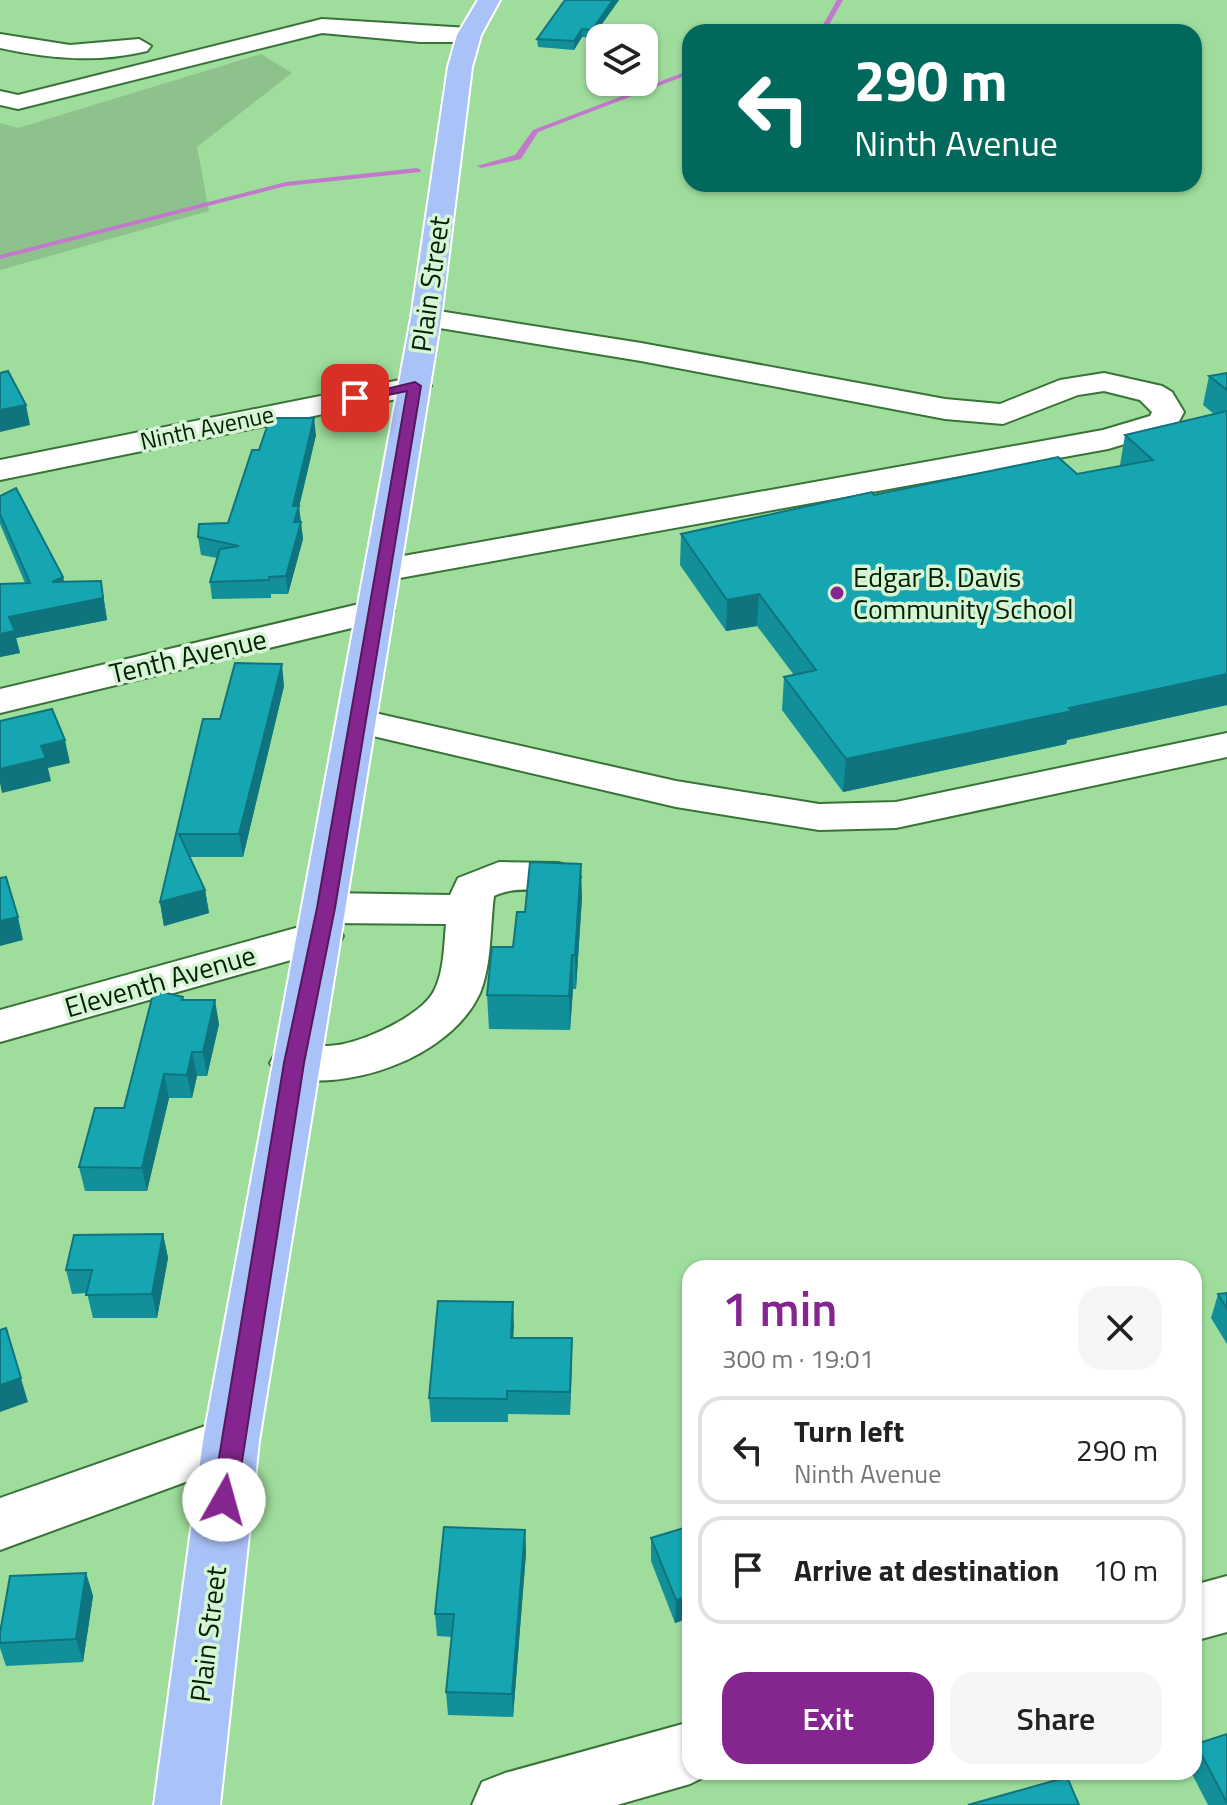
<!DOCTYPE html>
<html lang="en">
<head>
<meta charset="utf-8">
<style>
	:root { --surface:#fff; --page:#f6f6f6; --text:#222; --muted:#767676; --line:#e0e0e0; --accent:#85258f }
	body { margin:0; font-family:"Titillium Web",sans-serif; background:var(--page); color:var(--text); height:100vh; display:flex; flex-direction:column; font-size:30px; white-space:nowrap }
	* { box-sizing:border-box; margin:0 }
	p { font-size:26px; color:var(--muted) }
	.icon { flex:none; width:44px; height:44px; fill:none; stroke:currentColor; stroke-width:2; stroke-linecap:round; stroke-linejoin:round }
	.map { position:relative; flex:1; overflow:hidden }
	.panel { position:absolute; left:682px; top:1260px; width:520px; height:520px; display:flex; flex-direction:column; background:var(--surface); border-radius:24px; box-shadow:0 2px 6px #0004 }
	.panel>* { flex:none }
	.guide { position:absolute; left:682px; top:24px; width:520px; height:168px; border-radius:24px; box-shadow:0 2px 6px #0004; background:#00695c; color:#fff; overflow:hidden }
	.fabs { position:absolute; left:586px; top:24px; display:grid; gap:16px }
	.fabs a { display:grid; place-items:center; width:72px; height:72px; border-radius:16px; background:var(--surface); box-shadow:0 2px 6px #0004; font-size:40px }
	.pin { position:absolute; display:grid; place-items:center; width:68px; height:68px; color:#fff; margin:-34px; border-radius:16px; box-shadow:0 4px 12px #0006 }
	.me { position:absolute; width:88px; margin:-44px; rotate:7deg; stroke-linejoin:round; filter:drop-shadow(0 0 6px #0008) }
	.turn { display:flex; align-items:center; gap:28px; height:168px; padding:0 40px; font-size:36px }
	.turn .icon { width:104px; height:104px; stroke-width:2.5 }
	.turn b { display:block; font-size:56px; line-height:68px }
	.round { display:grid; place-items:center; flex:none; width:84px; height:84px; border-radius:24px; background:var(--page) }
	.overview { display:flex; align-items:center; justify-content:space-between; height:136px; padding:0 40px }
	h1 { font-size:48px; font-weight:600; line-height:60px; color:var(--accent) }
	.button { display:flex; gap:16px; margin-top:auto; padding:16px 40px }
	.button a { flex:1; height:92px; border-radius:24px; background:var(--accent); color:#fff; font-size:32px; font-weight:600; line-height:92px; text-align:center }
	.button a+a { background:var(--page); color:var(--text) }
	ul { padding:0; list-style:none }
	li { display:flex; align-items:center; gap:24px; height:108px; margin:0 16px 12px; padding:0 24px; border:4px solid var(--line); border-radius:24px }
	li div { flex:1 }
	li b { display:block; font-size:30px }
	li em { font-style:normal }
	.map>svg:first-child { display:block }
	.green { fill:#8ec28c }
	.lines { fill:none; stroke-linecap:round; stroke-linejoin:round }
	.stream { fill:#c379cb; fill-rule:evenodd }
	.minor-casing { stroke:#387338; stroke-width:4 }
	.major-casing { stroke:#fff; stroke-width:4 }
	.minor { fill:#fff; fill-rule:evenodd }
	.major { fill:#a9c2f8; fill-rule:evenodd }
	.wall { fill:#138f99 }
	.shaded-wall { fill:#0f747d }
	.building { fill:#16a6b2; stroke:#0f747d; stroke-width:2 }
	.route { fill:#85258f; stroke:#56185d; stroke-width:2 }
	.poi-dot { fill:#85258f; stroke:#d6f5d4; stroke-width:3 }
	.labels { text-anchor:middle; stroke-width:7; stroke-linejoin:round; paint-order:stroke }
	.far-street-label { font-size:24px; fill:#051e06; stroke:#d6f5d4 }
	.street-label { font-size:28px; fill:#051e06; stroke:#d6f5d4 }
	.poi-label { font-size:28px; fill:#051e06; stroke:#d6f5d4; text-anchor:start }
</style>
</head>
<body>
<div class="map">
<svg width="1227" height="1805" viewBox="0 0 1227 1805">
	<rect width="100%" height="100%" fill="#9edd9c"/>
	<!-- green -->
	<path class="green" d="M 261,54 L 292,73 L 197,147 L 209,211 L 0,270 L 0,123 L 18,128 Z"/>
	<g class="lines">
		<!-- stream -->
		<path class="stream" d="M 837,0 L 843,0 L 825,32 L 819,32 Z
			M 690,70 L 690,74 L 538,132 L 521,159 L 481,168 L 477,166 L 515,155 L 533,130 Z
			M 417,168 L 421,170 L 420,172 L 286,186 L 0,259 L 0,255 L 286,182 Z"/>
		<!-- minor casing -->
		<g class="minor-casing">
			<path id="minor" d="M 322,19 L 469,28 L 481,35 L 469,42 L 420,42 L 322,33 L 18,109 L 0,105 L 0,91 L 18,95 Z
				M 0,34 L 70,45 L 139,39 L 151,46 L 147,51 C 98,63 50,59 0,48 Z
				M 426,309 L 641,343 L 945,399 L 1000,404 L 1060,380 L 1104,373 L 1162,386 L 1172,392 L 1184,412 L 1175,429 L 1108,449 L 383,581 L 370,578 L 365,570 L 370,562 L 1103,430 L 1150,416 L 1152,412 L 1140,400 L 1104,391 L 1078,395 L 1003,424 L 945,419 L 641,361 L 415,324 L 411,318 L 415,312 Z
				M 415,377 L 426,379 L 431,386 L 426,393 L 0,480 L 0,460 Z
				M 376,600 L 389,603 L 394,611 L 389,619 L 0,713 L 0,689 Z
				M 357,709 L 676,781 L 819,804 L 896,802 L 1227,733 L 1227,757 L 896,828 L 819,830 L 676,807 L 343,729 L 337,721 L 343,713 Z
				M 499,862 L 558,863 L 573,867 L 580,877 L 573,887 C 547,894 518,884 494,896 C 490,926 492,964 480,993 C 450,1059 343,1095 277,1075 L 270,1063 L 277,1051 C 298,1045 317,1048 338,1045 C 365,1041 421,1016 434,991 C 444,972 444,945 446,924 L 326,923 L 337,925 L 343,936 L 337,947 L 0,1042 L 0,1010 L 321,921 L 310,918 L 304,908 L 310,898 L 326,893 L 450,895 L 458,878 Z
				M 231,1417 L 251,1424 L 259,1441 L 251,1458 L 0,1550 L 0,1498 Z
				M 1227,1576 L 1227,1632 L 1194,1641 L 1194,1585 Z
				M 690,1722 L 690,1772 L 714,1772 L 690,1784 L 617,1805 L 472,1805 L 482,1782 L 505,1773 Z"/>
		</g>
		<!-- major casing -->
		<g class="major-casing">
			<path id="major" d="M 478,0 L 500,0 L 481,35 L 472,67 L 441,318 L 259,1441 L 220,1805 L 154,1805 L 203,1441 L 411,318 L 448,67 L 457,35 Z"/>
		</g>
		<!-- minor -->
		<use href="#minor" class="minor"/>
		<!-- major -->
		<use href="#major" class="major"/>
	</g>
	<!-- wall -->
	<path class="wall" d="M 619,0 L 592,38 L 582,37 L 574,50 L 538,47 L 537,39 Z
		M 1227,373 L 1227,705 L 1067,740 L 1066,744 L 843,792 L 782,710 L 784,677 L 794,675 L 757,626 L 726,631 L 680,565 L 681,534 L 874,495 L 1077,474 L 1121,466 L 1120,465 L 1125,435 L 1214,414 L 1203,405 L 1209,376 Z
		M 316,435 L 299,507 L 303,539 L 288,594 L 271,594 L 271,598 L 212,599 L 210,582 L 217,558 L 201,555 L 198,537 L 228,523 L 259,450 Z
		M 0,514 L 63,577 L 64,582 L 101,581 L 107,620 L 16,638 L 20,653 L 0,657 L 0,584 L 25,583 L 0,524 Z
		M 284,686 L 243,857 L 190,857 L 205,890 L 209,913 L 164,926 L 160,902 L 203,719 L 220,719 Z
		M 582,897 L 576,989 L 573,989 L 570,1030 L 489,1029 L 487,995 L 513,947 L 525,912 Z
		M 183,997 L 183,1000 L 219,1024 L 207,1076 L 197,1076 L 192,1098 L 169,1098 L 147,1191 L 85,1191 L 79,1167 L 124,1108 Z
		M 163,1234 L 168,1258 L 157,1318 L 93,1318 L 87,1293 L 72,1294 L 66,1270 Z
		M 1227,1293 L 1227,1344 L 1211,1318 L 1218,1294 Z
		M 513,1302 L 513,1338 L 572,1338 L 570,1415 L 508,1414 L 508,1422 L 431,1422 L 429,1398 Z
		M 690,1526 L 690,1618 L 675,1623 L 651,1561 L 651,1538 Z
		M 525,1530 L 526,1553 L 513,1717 L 448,1715 L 446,1692 L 452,1637 L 437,1636 L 435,1614 Z
		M 86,1573 L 93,1596 L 83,1662 L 6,1666 L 0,1648 L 0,1633 Z
		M 1227,1734 L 1227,1805 L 1208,1805 L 1191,1772 L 1194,1772 L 1194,1749 L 1196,1744 Z"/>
	<!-- shaded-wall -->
	<path class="shaded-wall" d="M 613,0 L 619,0 L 592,38 L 592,30 Z
		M 582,29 L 582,37 L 574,50 L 574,41 Z
		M 26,405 L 30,425 L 0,432 L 0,410 Z
		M 314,418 L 316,435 L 299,507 L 303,539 L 288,594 L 286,576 L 293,506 Z
		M 63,577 L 67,598 L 52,582 Z
		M 101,581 L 107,620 L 16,638 L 20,653 L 0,657 L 0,634 L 9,617 Z
		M 759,594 L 757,626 L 726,631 L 727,600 Z
		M 282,664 L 284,686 L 243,857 L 239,834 Z
		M 1227,674 L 1227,705 L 1067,740 L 1066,744 L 843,792 L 846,759 L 1069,708 Z
		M 65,740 L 70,763 L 48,768 L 51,781 L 2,793 L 0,783 L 0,769 L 41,746 Z
		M 581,864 L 582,897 L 576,989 L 575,955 Z
		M 205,890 L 209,913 L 164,926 L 160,902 Z
		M 18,917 L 23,940 L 0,946 L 0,921 Z
		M 572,955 L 573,989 L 570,1030 L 569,996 Z
		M 215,1000 L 219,1024 L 207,1076 L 203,1052 Z
		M 192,1052 L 197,1076 L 192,1098 L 187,1075 Z
		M 164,1074 L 169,1098 L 147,1191 L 142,1168 Z
		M 163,1234 L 168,1258 L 157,1318 L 152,1294 Z
		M 513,1302 L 514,1326 L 512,1361 L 511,1338 Z
		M 6,1328 L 28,1402 L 0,1412 L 0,1385 Z
		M 572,1338 L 572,1361 L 570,1415 L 570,1392 Z
		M 525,1530 L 526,1553 L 513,1717 L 512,1694 Z
		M 86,1573 L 93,1596 L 83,1662 L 76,1639 Z
		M 690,1596 L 690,1618 L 675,1623 L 676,1600 Z"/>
	<!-- building -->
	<path class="building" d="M 565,0 L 613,0 L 592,30 L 582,29 L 574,41 L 537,39 Z
		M 8,371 L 26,405 L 0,410 L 0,373 Z
		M 1227,373 L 1227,390 L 1209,376 Z
		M 1227,411 L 1227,674 L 1069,708 L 1072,711 L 846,759 L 784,677 L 816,670 L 759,594 L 727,600 L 681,534 L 872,492 L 874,495 L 1058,457 L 1077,474 L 1153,460 L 1125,435 Z
		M 270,418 L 314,418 L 293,506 L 299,506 L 294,522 L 301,522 L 286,576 L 269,577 L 269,580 L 210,582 L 220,549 L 239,546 L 198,537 L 199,524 L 228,523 L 252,450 L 259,450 Z
		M 16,488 L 63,577 L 52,582 L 101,581 L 103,598 L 9,617 L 15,631 L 0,634 L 0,584 L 30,583 L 0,514 L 0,496 Z
		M 235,663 L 282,664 L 239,834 L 179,834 L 205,890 L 160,902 L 203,719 L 220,719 Z
		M 52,709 L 65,740 L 41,746 L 46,758 L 0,769 L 0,721 Z
		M 530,862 L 581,864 L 575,955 L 572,955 L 569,996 L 487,995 L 492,947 L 513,947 L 517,912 L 525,912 Z
		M 6,877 L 18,917 L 0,921 L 0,878 Z
		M 154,990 L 183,997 L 182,1000 L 215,1000 L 203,1052 L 192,1052 L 187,1075 L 164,1074 L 142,1168 L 79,1167 L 95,1108 L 124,1108 Z
		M 163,1234 L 152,1294 L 86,1295 L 92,1270 L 66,1270 L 74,1235 Z
		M 1227,1293 L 1227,1309 L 1218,1294 Z
		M 438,1301 L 513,1302 L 511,1338 L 572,1338 L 570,1392 L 507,1391 L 507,1399 L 429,1398 Z
		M 6,1328 L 21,1378 L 0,1385 L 0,1330 Z
		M 690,1526 L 690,1596 L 676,1600 L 651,1538 Z
		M 444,1527 L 525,1530 L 512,1694 L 446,1692 L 454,1614 L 435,1614 Z
		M 86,1573 L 76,1639 L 0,1643 L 0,1633 L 10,1576 Z
		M 1227,1734 L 1227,1803 L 1196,1744 Z
		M 1067,1777 L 1079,1805 L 968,1805 Z"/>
	<!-- route -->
	<path class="route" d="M 415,382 L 421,386 L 335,908 L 304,1063 L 236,1500 L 233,1507 L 224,1510 L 215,1507 L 212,1500 L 284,1063 L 317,908 L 407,391 L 355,402 L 349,398 Z"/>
	<!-- markers -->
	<circle class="poi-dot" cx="837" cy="593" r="8"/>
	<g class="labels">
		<!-- far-street labels -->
		<g class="far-street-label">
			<text transform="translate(207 428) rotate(-12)" y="8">Ninth Avenue</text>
		</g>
		<!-- street labels -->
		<g class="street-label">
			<text transform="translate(430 284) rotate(-82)" y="10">Plain Street</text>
			<text transform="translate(188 656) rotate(-13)" y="10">Tenth Avenue</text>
			<text transform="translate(160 981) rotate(-16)" y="10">Eleventh Avenue</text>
			<text transform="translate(208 1634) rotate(-83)" y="10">Plain Street</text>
		</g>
		<!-- poi labels -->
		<g class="poi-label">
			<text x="853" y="587">Edgar B. Davis<tspan x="853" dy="32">Community School</tspan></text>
		</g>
	</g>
</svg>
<div class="fabs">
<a><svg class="icon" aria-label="layers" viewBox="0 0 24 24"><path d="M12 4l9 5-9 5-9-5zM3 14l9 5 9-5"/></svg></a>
</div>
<div class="pin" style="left:355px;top:398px;background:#d93025"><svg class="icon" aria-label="arrive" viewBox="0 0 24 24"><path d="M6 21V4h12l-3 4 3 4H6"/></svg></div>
<svg class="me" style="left:224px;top:1500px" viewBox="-20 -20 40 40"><circle r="19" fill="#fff"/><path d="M0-13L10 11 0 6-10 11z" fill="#85258f"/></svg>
<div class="guide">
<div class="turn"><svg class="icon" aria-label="left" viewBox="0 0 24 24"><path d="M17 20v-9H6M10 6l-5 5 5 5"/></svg><div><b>290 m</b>Ninth Avenue</div></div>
</div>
<section class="panel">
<div class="overview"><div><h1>1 min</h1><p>300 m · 19:01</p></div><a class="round"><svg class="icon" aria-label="close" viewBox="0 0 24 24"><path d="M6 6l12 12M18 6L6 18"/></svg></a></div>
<ul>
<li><svg class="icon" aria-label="left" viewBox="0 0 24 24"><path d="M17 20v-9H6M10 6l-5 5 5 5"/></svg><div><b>Turn left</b><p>Ninth Avenue</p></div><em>290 m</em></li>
<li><svg class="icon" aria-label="arrive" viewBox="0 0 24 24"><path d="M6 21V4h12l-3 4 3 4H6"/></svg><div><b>Arrive at destination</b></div><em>10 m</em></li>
</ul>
<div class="button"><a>Exit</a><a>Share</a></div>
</section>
</div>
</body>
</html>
